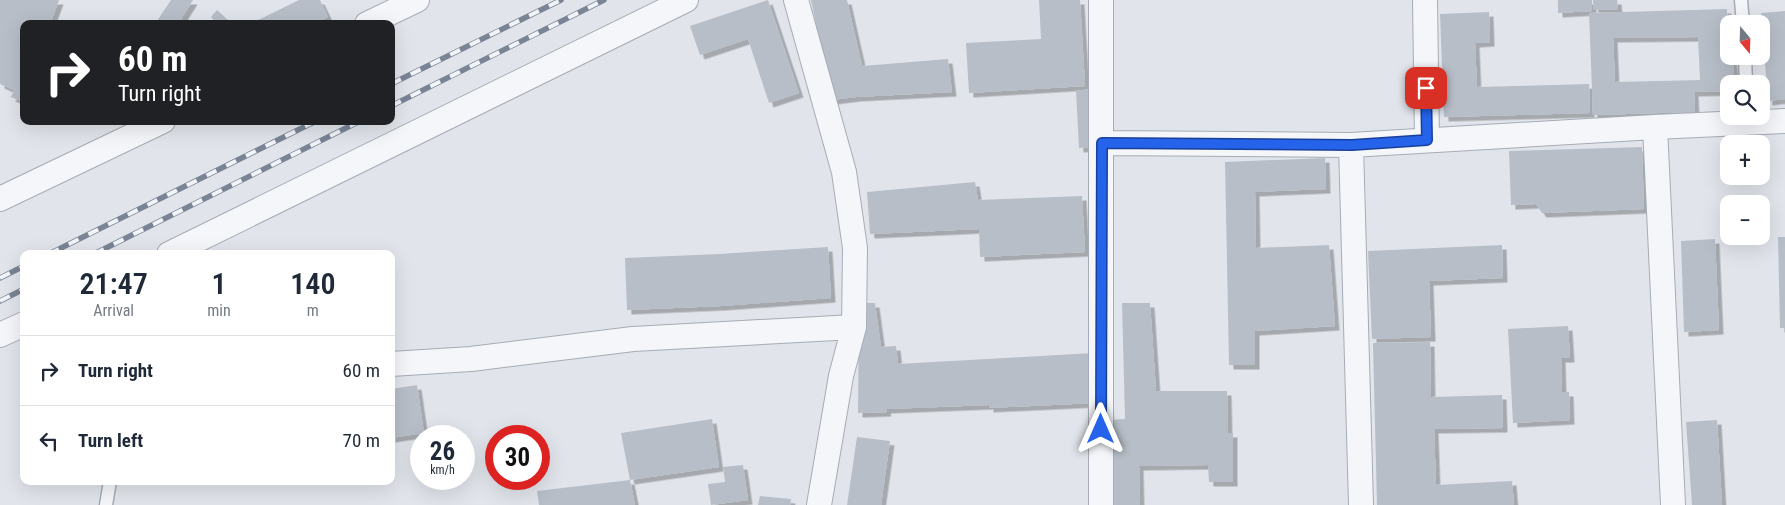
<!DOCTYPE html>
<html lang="en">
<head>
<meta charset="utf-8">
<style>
	:root { --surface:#fff; --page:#f6f6f7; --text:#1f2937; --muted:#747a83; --line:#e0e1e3 }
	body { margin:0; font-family:"Roboto Condensed",sans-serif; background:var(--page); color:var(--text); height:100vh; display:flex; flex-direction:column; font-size:19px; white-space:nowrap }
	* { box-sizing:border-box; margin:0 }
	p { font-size:16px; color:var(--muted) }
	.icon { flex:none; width:28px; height:28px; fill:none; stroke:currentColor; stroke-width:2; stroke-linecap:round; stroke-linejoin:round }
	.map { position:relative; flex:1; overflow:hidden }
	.panel { position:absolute; left:20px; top:250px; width:375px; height:235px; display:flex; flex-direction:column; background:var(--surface); border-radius:10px; box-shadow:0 5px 20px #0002 }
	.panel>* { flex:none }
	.hud { position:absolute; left:20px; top:20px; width:375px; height:105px; border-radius:10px; box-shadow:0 5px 20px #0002; background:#202124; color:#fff; overflow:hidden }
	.needle { width:32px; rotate:161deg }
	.tools { position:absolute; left:1720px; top:15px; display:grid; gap:10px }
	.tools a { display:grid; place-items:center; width:50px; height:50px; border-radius:10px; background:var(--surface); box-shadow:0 5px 20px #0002; font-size:25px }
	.speed { position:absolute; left:410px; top:425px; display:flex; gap:10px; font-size:25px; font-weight:700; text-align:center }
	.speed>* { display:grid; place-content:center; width:65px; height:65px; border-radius:50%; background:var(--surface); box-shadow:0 5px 20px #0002; line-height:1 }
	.speed small { font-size:12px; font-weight:400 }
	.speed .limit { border:8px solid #d22; background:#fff; color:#111 }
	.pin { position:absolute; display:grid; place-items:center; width:42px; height:42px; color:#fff; margin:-21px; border-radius:10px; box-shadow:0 2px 8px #0006 }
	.me { position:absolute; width:55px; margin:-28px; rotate:0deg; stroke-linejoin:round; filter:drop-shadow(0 0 4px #0008) }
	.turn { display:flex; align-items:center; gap:18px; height:105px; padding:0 15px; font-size:22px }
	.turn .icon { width:65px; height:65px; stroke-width:2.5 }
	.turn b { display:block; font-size:35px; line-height:42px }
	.eta { display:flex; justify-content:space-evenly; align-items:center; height:85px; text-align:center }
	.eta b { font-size:30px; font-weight:600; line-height:35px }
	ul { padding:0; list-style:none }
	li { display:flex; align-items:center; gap:15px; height:70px; padding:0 15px; border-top:1px solid var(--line) }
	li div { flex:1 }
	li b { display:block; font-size:19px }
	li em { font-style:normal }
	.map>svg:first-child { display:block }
	.building { fill:#b8bec8; fill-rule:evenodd; filter:url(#shadow) }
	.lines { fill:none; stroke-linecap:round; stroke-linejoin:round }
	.service-casing { stroke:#a6acb5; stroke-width:15 }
	.minor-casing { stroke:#a6acb5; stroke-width:26 }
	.service { stroke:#f4f6f9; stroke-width:12 }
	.minor { stroke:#f4f6f9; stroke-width:24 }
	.rail-casing { stroke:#7a8495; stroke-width:5.5 }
	.rail { stroke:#f1f4f8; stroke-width:4; stroke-dasharray:11; stroke-linecap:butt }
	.route-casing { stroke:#184099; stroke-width:12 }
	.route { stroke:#2563eb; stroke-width:9 }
</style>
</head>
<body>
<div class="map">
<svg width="1785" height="505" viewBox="0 0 1785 505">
	<defs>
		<filter id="shadow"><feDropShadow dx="4.5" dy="4.5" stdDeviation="0" flood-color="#0004"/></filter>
	</defs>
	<rect width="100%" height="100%" fill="#e1e5eb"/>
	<!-- building -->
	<path class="building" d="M 0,0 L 59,0 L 50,24 L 24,24 L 24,102 L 11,97 L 14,90 L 0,84 Z
		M 171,0 L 193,0 L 178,24 L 155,24 Z
		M 299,0 L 320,0 L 328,17 L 314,24 L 250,24 Z
		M 768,0 L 799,93 L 769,103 L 748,39 L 700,55 L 690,26 Z
		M 811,0 L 847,0 L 862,66 L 948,59 L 952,92 L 856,97 L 832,100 Z
		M 1039,0 L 1080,0 L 1085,86 L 969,93 L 966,43 L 1041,39 Z
		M 1558,0 L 1592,0 L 1592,11 L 1558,13 Z
		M 1593,0 L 1617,0 L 1618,9 L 1594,10 Z
		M 1727,9 L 1729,56 L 1732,56 L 1735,84 L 1729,84 L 1729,91 L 1694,92 L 1695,112 L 1593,115 L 1589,13 ZM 1698,37 L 1700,80 L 1615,82 L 1613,38 Z
		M 217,10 L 232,24 L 217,24 L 211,17 Z
		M 1785,11 L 1785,99 L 1768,101 L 1761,13 Z
		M 1489,12 L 1490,42 L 1475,43 L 1477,87 L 1589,84 L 1590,113 L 1444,117 L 1440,14 Z
		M 1091,89 L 1095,147 L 1079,148 L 1076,91 Z
		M 1642,147 L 1644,209 L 1542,213 L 1536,204 L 1511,205 L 1509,151 Z
		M 1325,158 L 1326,189 L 1255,192 L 1256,248 L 1329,245 L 1335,326 L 1255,331 L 1255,365 L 1229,365 L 1225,162 Z
		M 975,182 L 978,200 L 1082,196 L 1085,252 L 980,257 L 979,229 L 870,234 L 867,192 Z
		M 1778,237 L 1785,237 L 1785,328 L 1780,328 Z
		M 1715,239 L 1719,330 L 1684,332 L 1681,241 Z
		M 1502,245 L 1503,278 L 1429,281 L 1431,337 L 1372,339 L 1368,251 Z
		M 828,247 L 831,298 L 721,306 L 627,310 L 625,258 L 719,254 Z
		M 859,303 L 875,303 L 881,347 L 896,346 L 898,364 L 1092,353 L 1094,403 L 989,408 L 989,405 L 886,409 L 887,412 L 858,413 Z
		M 1122,303 L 1150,303 L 1156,391 L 1227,391 L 1228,433 L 1233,433 L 1233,482 L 1209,482 L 1208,465 L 1139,466 L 1140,505 L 1112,505 L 1110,420 L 1125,419 Z
		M 1568,326 L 1570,358 L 1561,358 L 1562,392 L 1569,392 L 1570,420 L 1513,423 L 1508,329 Z
		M 1430,342 L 1431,397 L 1502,395 L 1503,428 L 1434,429 L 1436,485 L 1512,481 L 1514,505 L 1377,505 L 1373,343 Z
		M 417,385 L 424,433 L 391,438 L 391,389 Z
		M 712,419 L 719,467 L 630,480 L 621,433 Z
		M 1717,420 L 1722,505 L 1692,505 L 1686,422 Z
		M 857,437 L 890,441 L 881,505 L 847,505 Z
		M 743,465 L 748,500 L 711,505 L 708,484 L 725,482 L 723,467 Z
		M 630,480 L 635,505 L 539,505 L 537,491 Z
		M 760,496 L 791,499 L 790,505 L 758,505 Z"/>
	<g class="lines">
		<!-- service casing -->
		<g class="service-casing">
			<path id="service" d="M 1741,0 L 1743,24
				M 1745,56 L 1746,84
				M 106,505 L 110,481"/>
		</g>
		<!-- minor casing -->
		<g class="minor-casing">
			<path id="minor" d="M 796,0 L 844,172 L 855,248 L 854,327 L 841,376 L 819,505
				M 1425,0 L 1427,140
				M 367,24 L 417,0
				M 1655,127 L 1673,505
				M 1102,143 L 1351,145 L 1655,127 L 1785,121
				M 1351,145 L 1361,505
				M 0,199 L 163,121
				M 169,254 L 686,0
				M 0,335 L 24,324
				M 391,364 L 471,359 L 633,339 L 854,327
				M 1101,505 L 1101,0"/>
		</g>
		<!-- service -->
		<use href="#service" class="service"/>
		<!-- minor -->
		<use href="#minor" class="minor"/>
		<!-- rail casing -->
		<g class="rail-casing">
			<path id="rail" d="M 391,84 L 561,0
				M 391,106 L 604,0
				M 49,254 L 316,121
				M 94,254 L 360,121
				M 0,278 L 24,266
				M 0,301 L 24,289"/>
		</g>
		<!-- rail -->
		<use href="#rail" class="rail"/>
	</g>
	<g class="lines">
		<!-- route casing -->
		<g class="route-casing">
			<path id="route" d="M 1101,429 L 1102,143 L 1352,145 L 1427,140 L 1426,88"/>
		</g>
		<!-- route -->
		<use href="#route" class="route"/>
	</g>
</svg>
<div class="tools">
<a><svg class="needle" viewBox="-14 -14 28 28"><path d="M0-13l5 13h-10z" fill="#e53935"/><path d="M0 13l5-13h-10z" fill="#747a83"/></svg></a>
<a><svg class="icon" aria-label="search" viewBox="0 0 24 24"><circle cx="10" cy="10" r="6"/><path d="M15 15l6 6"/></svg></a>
<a>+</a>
<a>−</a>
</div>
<div class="speed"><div>26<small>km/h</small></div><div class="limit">30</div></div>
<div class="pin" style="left:1426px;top:88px;background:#d93025"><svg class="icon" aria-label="arrive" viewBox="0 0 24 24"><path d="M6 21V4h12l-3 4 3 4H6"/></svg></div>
<svg class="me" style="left:1101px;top:429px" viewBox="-20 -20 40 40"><path d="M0-17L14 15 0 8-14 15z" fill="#2563eb" stroke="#fff" stroke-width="4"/></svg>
<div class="hud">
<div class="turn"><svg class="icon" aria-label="right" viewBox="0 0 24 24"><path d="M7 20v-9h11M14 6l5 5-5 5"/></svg><div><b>60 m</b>Turn right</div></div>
</div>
<section class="panel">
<div class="eta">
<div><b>21:47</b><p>Arrival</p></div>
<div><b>1</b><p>min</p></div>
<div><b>140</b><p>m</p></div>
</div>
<ul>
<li><svg class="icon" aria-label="right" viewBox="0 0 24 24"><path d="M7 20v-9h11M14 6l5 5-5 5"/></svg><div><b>Turn right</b></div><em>60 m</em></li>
<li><svg class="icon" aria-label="left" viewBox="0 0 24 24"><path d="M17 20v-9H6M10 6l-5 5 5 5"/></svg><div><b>Turn left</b></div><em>70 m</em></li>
</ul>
</section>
</div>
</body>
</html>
